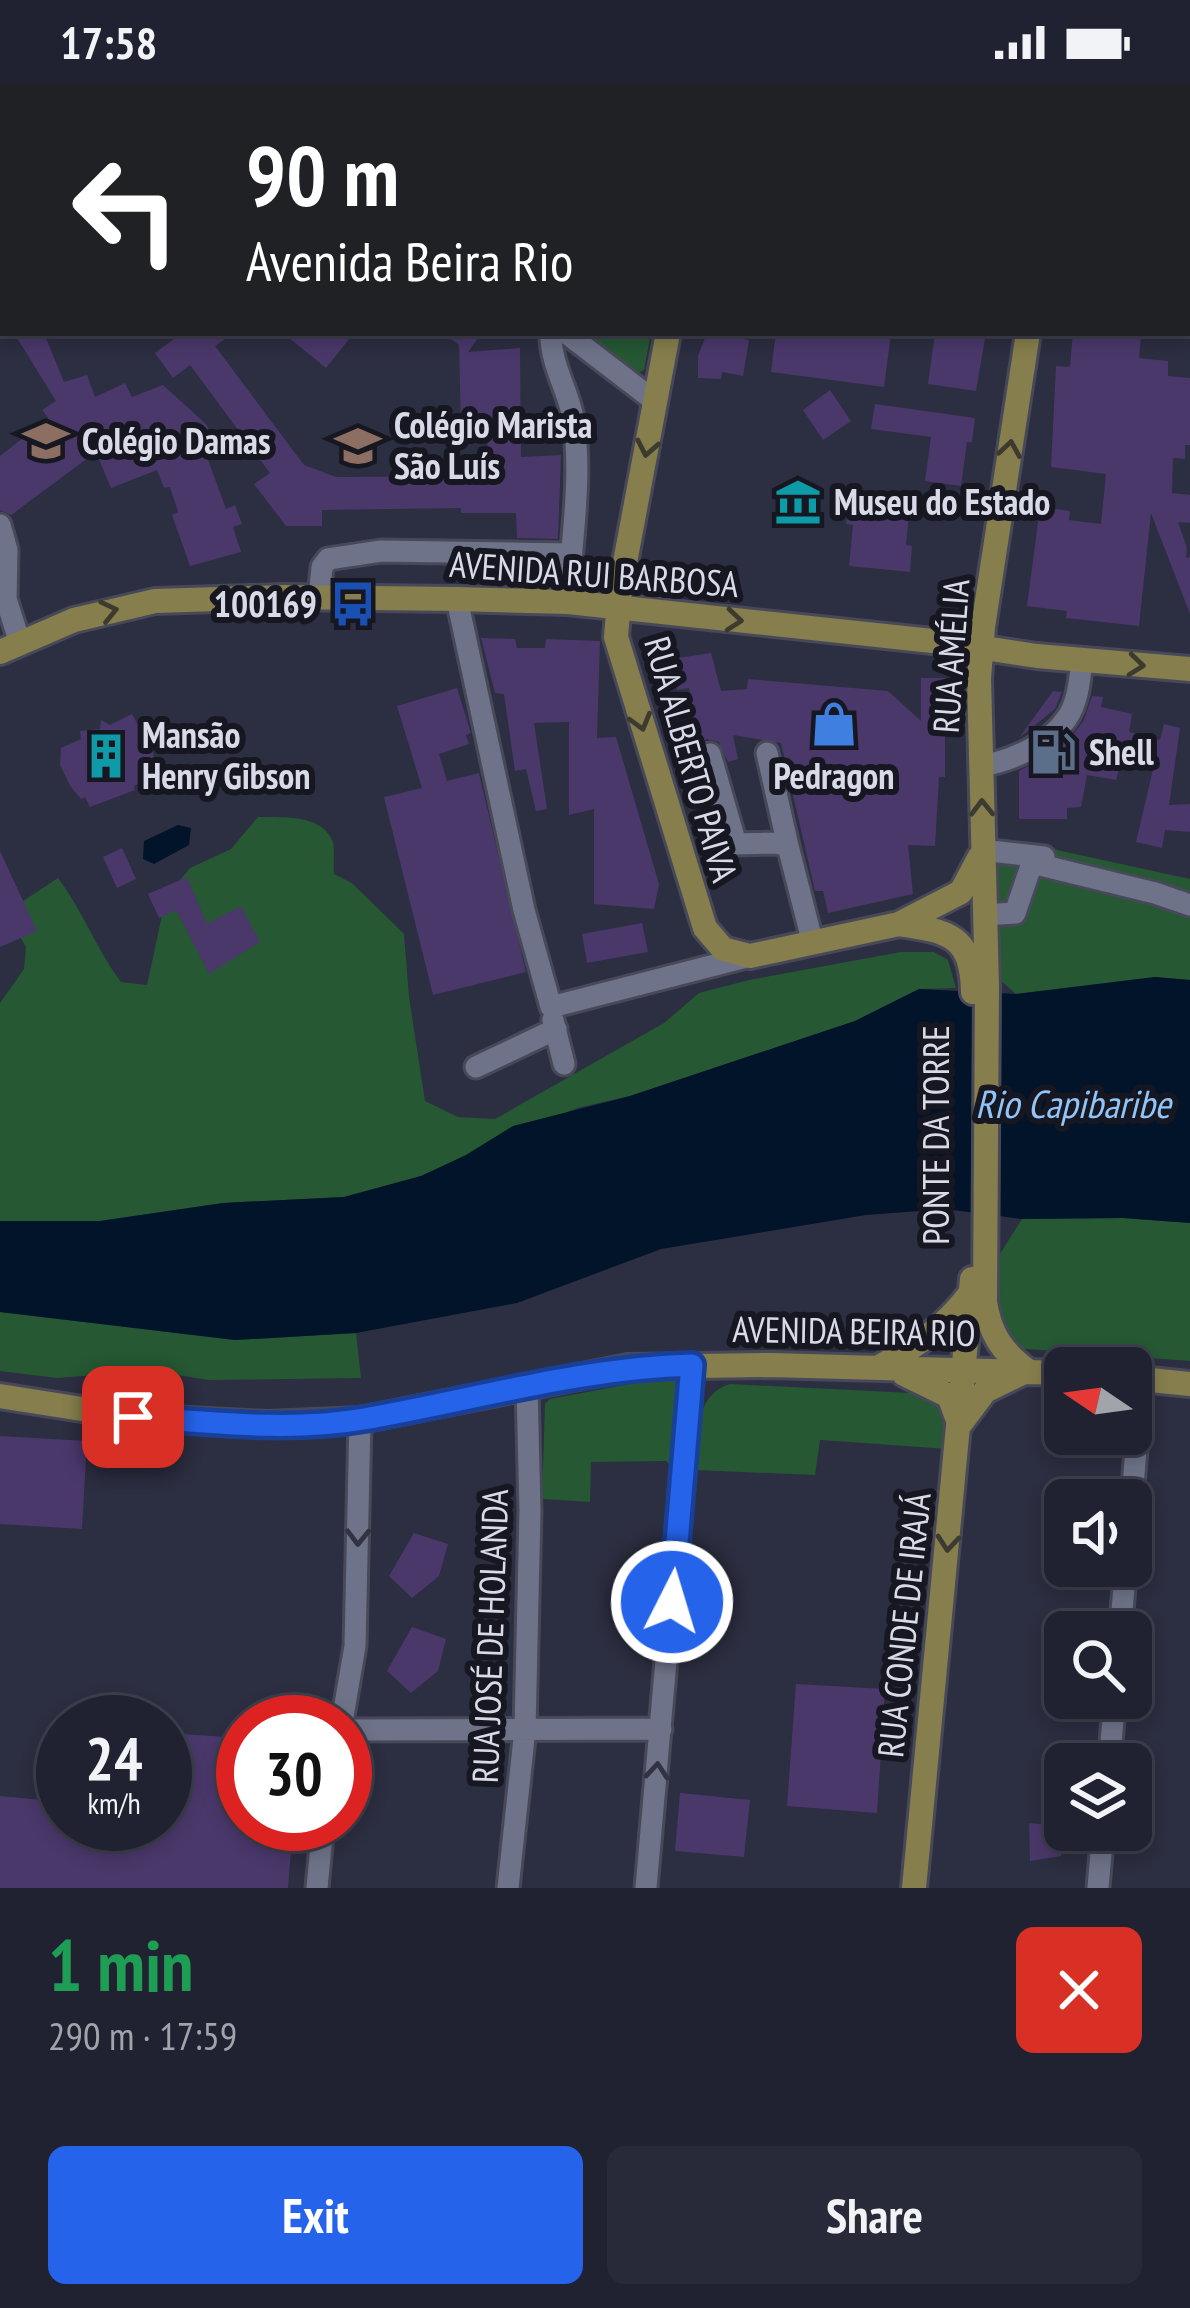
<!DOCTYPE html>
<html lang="en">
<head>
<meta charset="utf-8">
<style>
	:root { --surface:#212231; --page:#292a39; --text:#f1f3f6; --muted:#a2a4ab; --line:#3e3f4d; --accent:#2563eb }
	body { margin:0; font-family:"PT Sans Narrow",sans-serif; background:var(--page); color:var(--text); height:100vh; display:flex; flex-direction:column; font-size:45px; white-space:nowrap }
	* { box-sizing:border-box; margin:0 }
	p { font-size:39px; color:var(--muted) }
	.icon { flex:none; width:66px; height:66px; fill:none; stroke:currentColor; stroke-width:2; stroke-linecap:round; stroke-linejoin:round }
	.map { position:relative; height:1804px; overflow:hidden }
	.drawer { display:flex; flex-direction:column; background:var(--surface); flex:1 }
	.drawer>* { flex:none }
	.guide { position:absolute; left:0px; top:0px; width:1191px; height:252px; box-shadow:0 6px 18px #0003,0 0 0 3px var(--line); background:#202124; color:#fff; overflow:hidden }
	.needle { width:78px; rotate:283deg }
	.controls { position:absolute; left:1044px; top:1263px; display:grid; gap:24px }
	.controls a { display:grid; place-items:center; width:108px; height:108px; border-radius:18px; background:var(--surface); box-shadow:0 6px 18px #0003,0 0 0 3px var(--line); font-size:60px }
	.speed { position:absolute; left:36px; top:1611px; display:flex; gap:24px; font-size:60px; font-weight:700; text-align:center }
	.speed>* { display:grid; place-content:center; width:156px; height:156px; border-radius:50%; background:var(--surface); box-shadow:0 6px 18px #0003,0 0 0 3px var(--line); line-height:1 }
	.speed small { font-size:30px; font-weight:400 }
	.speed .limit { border:18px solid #d22; background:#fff; color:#111 }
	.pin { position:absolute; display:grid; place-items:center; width:102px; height:102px; color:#fff; margin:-51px; border-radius:24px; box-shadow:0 6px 18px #0006 }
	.me { position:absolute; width:132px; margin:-66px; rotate:5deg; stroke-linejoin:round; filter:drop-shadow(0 0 9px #0008) }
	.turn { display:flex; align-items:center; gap:42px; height:252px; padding:0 48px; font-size:54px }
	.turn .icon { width:156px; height:156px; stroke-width:2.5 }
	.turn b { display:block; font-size:84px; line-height:102px }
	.round { display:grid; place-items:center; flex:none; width:126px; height:126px; border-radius:18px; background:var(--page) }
	.summary { display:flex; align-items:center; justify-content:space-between; height:204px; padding:0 48px }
	h1 { font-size:72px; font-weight:800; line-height:90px; color:#1e9e55 }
	.cta { display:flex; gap:24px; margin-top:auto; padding:24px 48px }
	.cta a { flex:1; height:138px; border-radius:18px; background:var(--accent); color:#fff; font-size:48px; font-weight:800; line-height:138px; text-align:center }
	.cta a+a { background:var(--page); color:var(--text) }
	.status { display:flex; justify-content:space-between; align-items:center; height:84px; padding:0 60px; background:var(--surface); direction:ltr }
	.status svg { height:33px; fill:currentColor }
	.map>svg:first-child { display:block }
	.green { fill:#255833 }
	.water { fill:#011429 }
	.building { fill:#4a386b }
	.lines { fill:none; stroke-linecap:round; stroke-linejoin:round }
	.minor-casing { stroke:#474959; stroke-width:27 }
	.major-casing { stroke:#474959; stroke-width:30 }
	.minor { stroke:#6f7389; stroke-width:21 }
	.major { stroke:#867e4c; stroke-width:24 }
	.oneway { stroke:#3d3b2f }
	.oneway2 { stroke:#313340 }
	.route-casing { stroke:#184099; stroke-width:30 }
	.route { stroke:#2563eb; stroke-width:21 }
	.labels { text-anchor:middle; stroke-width:12; stroke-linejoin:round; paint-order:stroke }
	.poi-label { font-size:36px; font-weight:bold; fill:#d8dae7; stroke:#161720; text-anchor:start }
	.street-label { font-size:36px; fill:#d8dae7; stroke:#161720 }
	.water-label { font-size:39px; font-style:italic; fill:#91c4f9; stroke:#161720 }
</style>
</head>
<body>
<div class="status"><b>17:58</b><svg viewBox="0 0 49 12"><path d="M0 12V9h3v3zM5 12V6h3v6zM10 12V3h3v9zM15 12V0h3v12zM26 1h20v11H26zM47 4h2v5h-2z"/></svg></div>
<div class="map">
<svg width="1190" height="1804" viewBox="0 0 1190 1804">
	<rect width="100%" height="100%" fill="#2c2e41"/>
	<!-- green -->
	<path class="green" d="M 586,249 L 651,249 L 644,286 L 636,290 Z
		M 258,733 C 282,733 323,730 333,758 C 335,767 333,781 334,790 L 352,799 L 404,850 L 409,913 L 425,1017 L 458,1033 L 495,1035 L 664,939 L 699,909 L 749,896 L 901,868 L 934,868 L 948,876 L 956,904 L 919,905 L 855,937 L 630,1012 L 577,1024 L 421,1092 L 344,1113 L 223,1119 L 100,1137 L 0,1137 L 0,919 L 24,885 L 26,863 L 12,838 L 20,819 L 58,794 C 83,827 96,865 121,898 L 147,901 L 166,813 L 190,784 L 231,765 Z
		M 1034,761 L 1190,795 L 1190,896 L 1155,893 L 1016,910 L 1000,896 L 995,768 Z
		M 1123,1134 L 1190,1139 L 1190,1277 L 1014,1264 L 998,1237 L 998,1173 L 1022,1135 Z
		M 0,1228 L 235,1256 L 356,1249 L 361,1294 L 209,1296 L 119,1282 L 96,1291 L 57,1294 L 0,1287 Z
		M 666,1293 L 682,1300 L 679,1389 L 666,1377 L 591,1378 L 590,1418 L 542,1415 L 545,1320 L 550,1315 Z
		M 730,1300 L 931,1310 L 952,1324 L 948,1365 L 820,1356 L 815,1391 L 695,1386 C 698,1353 693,1312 730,1300 Z"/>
	<!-- water -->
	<path class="water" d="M 178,741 L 191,744 L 189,761 L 154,780 L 143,775 L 144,757 Z
		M 1155,893 L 1190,896 L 1190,1139 L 1123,1134 L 1022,1135 L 945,1125 L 866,1131 L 661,1165 L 517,1219 L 356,1249 L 235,1256 L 0,1228 L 0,1137 L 100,1137 L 223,1119 L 344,1113 L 421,1092 L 466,1071 L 513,1042 L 630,1012 L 855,937 L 919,905 L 1016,910 Z"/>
	<!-- building -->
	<path class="building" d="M 14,249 L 44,249 L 64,298 L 87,291 L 95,313 L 125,299 L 132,313 L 163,301 L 207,341 L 210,349 L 200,354 L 226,425 L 235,421 L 242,440 L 233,443 L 241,468 L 190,482 L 172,431 L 178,428 L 170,403 L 164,404 L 157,386 L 111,404 L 96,368 L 11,431 L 0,426 L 0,372 L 48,334 L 42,326 L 56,317 Z
		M 182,249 L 233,249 L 215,262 L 304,381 L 336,393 L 488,392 L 487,342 L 461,342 L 459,261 L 443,249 L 482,249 L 468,268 L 520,264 L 521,373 L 561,371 L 558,455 L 517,454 L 516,429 L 461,429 L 461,424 L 322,426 L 322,442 L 286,442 L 254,400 L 270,389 L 190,281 L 173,294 L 155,269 Z
		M 283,249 L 354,249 L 326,284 Z
		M 707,249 L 749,256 L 743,292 L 722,288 L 721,295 L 698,294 L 698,272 Z
		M 776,249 L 891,249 L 884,303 L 771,288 Z
		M 935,249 L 986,249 L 976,307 L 928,300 Z
		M 1073,249 L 1141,251 L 1139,274 L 1168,277 L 1168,292 L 1190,294 L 1190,361 L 1185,361 L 1185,375 L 1173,374 L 1172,409 L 1190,411 L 1190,439 L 1178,438 L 1187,464 L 1186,474 L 1190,473 L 1190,530 L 1151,429 L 1139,542 L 1066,534 L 1067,527 L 1027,522 L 1040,423 L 1070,427 L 1069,436 L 1101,440 L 1106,390 L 1051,383 L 1056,282 L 1070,283 Z
		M 830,306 L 851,337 L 823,356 L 803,326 Z
		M 875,320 L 975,334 L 972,358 L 967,358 L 961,402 L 925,397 L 931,353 L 871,345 Z
		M 877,420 L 896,422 L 895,428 L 909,430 L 906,461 L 912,462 L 910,488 L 849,482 L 853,441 L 846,440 L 848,424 L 876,427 Z
		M 481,554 L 515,555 L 517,564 L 545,564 L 546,555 L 600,557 L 597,654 L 616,653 L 659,800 L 654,825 L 594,820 L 594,725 L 569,731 L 569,638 L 534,639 L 547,725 L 536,727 L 526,685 L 515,687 L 504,610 L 495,609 Z
		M 711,569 L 721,607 L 747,605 L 748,595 L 888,607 L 921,637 L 921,594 L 945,594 L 945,693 L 939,693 L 935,762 L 908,761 L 913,810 L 828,829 L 823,807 L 815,807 L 781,659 L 733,651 L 738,675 L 728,678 L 719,658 L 707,655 L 699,660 L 689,604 L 677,606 L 671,575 Z
		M 457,604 L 471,649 L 466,651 L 469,660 L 439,670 L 447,697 L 479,689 L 526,888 L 433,911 L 384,713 L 422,704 L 397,622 Z
		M 1053,607 L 1062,608 L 1055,625 L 1019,654 Z
		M 1092,612 L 1103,613 L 1101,623 L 1132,630 L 1129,648 L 1160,656 L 1164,640 L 1180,644 L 1169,721 L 1190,720 L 1190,748 L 1165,746 L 1162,764 L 1136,758 L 1154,681 L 1121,677 L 1116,696 L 1087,691 L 1081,723 L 1067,724 L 1067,735 L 1019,735 L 1019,687 L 1048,672 L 1070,654 L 1084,636 Z
		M 132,630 L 137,639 L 142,640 L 152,665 L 156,681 L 152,682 L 156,692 L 134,702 L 135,706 L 90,723 L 85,713 L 81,715 L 71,703 L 60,681 L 61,664 L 81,655 L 80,647 L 100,645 L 101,636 L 110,641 Z
		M 122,764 L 136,795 L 117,804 L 103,773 Z
		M 0,767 L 37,847 L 0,863 Z
		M 187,793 L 207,840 L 241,822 L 260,858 L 209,890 L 176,826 L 159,834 L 148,810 Z
		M 642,839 L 648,868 L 587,879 L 582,850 Z
		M 0,1352 L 87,1357 L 82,1445 L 0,1440 Z
		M 414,1449 L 448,1460 L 439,1492 L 412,1514 L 389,1492 Z
		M 412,1543 L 446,1555 L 438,1587 L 411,1609 L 387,1587 Z
		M 796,1600 L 885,1605 L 877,1729 L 787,1722 Z
		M 165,1649 L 243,1654 L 243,1740 L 293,1740 L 288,1804 L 0,1804 L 0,1712 L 63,1718 L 63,1740 L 165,1740 Z
		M 680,1709 L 750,1716 L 744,1773 L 675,1767 Z
		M 1029,1739 L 1065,1743 L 1061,1772 L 1030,1777 Z"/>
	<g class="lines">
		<!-- minor casing -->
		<g class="minor-casing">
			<path id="minor" d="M 261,0 L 264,3
				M 472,0 L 474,3
				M 848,0 L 868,3
				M 1162,0 L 1165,3
				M 541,3 L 547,0
				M 1188,30 L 1190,32
				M 551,249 C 550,281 570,309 574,339 C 582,397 571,459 568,518
				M 566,249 L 656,318
				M 0,441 L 7,466 L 6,515 L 20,559
				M 319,514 L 322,483 L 328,475 L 381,467 L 571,470
				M 457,515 L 524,826 L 551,923 L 750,872
				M 767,669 L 788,762
				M 710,670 L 736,760 L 777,759 L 788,762 L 812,856
				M 981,682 C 1010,677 1049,661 1067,634 C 1078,619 1080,594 1082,576
				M 982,766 L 1044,773
				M 984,831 L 1015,829 L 1032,779 L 1155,809 L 1190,821
				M 553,936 L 564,980
				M 476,983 L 556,945
				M 1131,1426 L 1142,1294
				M 1120,1548 L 1126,1482
				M 342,1638 L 355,1562 L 360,1336
				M 345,1646 L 661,1645
				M 1109,1680 L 1115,1614
				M 317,1804 L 323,1740
				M 508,1804 L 525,1645 L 530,1427 L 527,1303
				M 646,1804 L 692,1281
				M 1098,1804 L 1103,1746"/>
		</g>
		<!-- major casing -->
		<g class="major-casing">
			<path id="major" d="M 715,3 L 715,0
				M 1062,3 L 1063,0
				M 668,249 L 620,505 L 616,553 L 705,844 L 723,865 L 750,872 L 899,840 L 961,808 L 979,774
				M 0,568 L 74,536 L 155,517 L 283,513 L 457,515 L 568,518 L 951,559 L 1037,572 L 1190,585
				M 899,840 C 948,847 972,851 973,908
				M 881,1282 C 917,1261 944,1244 969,1211
				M 1028,1287 C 1002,1268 990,1250 985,1218 L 987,902 L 979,594 L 983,543 L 1028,249
				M 904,1290 L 949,1312 L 959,1339
				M 1131,1294 L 1190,1300
				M 0,1312 L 133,1333 L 267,1340 L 360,1336 L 628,1283 L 771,1281 L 1065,1289
				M 961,1339 L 985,1307 L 1020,1290
				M 914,1804 L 972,1195"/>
		</g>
		<!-- minor -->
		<use href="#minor" class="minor"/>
		<!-- major -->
		<use href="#major" class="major"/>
	</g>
	<!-- one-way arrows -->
	<defs><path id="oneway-chevron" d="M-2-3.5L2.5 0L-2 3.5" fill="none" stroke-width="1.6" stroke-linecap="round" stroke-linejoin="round" transform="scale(3)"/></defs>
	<g class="oneway">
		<use href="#oneway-chevron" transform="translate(647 364) rotate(101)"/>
		<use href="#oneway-chevron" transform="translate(1010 365) rotate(-81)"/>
		<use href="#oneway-chevron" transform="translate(109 527) rotate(-13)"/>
		<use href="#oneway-chevron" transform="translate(734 536) rotate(5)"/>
		<use href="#oneway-chevron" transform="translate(1136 581) rotate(6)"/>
		<use href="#oneway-chevron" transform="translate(641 638) rotate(74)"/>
		<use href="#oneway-chevron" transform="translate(982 724) rotate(-91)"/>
		<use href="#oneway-chevron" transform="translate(948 1459) rotate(95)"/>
	</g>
	<g class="oneway2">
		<use href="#oneway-chevron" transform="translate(358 1453) rotate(91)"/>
		<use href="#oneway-chevron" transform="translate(657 1687) rotate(-85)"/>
	</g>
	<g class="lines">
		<!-- route casing -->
		<g class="route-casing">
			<path id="route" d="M 133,1333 C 209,1338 289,1348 364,1335 C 474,1316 580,1284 692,1281 L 672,1518"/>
		</g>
		<!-- route -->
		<use href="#route" class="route"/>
	</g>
	<!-- icons -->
	<defs>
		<g id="school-bare" transform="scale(3.6)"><path d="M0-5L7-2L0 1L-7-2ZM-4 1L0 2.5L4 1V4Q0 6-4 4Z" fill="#8d6e63" stroke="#161720" stroke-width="2.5" paint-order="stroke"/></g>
		<g id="museum-bare" transform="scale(3.6)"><path d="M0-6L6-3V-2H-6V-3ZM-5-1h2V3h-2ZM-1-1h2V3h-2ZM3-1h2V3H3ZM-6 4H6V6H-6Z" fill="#0f9aa8" stroke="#161720" stroke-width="2.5" paint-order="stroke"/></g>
		<g id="bus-bare" transform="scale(3.6)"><path d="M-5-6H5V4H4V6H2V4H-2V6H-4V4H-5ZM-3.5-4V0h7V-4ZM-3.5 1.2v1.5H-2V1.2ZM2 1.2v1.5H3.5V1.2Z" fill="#1a4fb4" stroke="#161720" stroke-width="2.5" paint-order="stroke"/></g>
		<g id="shop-bare" transform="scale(3.6)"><path d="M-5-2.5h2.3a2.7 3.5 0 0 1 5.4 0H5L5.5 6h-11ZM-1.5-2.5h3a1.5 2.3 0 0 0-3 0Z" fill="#3f7fe0" stroke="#161720" stroke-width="2.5" paint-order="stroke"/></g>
		<g id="fuel-bare" transform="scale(3.6)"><path d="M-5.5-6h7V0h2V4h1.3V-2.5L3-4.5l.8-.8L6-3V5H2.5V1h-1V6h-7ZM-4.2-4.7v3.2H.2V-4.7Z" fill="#5c6f8a" stroke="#161720" stroke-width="2.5" paint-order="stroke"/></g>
		<g id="building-bare" transform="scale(3.6)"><path d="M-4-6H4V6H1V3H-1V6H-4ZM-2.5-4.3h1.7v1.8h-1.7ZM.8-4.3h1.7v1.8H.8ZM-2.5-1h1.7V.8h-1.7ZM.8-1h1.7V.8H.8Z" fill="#0f9aa8" stroke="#161720" stroke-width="2.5" paint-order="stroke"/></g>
	</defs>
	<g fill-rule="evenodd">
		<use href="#school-bare" x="46" y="357"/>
		<use href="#school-bare" x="358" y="362"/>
		<use href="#museum-bare" x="798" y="418"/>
		<use href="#bus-bare" x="353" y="520"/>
		<use href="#shop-bare" x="834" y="640"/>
		<use href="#fuel-bare" x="1053" y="668"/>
		<use href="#building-bare" x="106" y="672"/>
	</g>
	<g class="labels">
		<!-- poi labels -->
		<g class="poi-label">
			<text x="394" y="354">Colégio Marista<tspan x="394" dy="41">São Luís</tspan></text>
			<text x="82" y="370">Colégio Damas</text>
			<text x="834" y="431">Museu do Estado</text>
			<text x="317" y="533" text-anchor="end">100169</text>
			<text x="142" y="664">Mansão<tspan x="142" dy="41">Henry Gibson</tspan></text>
			<text x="1089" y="681">Shell</text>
			<text x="834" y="705" text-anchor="middle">Pedragon</text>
		</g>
		<!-- street labels -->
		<g class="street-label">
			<text transform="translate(594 490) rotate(4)" y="13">AVENIDA RUI BARBOSA</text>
			<text transform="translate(951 572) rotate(-86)" y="13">RUA AMÉLIA</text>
			<text transform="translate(691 675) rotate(74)" y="13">RUA ALBERTO PAIVA</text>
			<text transform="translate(936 1051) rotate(-90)" y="13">PONTE DA TORRE</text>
			<text transform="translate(854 1247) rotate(1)" y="13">AVENIDA BEIRA RIO</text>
			<text transform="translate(904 1541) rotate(-84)" y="13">RUA CONDE DE IRAJÁ</text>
			<text transform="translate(490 1552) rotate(-88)" y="13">RUA JOSÉ DE HOLANDA</text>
		</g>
		<!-- water labels -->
		<g class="water-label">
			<text x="1073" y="1034">Rio Capibaribe</text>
		</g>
	</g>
</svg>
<div class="controls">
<a><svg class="needle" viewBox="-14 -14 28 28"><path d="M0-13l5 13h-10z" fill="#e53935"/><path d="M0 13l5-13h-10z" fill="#a2a4ab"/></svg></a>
<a><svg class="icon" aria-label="sound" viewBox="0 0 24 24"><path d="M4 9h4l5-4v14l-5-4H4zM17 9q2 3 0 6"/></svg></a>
<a><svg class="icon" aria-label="search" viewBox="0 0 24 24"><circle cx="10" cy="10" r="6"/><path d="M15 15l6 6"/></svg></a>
<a><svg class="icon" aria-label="layers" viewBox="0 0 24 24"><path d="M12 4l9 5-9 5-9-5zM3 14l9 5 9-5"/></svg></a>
</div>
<div class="speed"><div>24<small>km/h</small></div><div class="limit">30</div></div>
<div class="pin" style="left:133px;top:1333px;background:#d93025"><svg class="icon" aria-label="arrive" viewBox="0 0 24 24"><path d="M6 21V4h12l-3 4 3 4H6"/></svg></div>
<svg class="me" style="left:672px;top:1518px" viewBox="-20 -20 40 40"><circle r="17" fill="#2563eb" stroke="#fff" stroke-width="3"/><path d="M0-11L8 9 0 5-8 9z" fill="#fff"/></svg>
<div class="guide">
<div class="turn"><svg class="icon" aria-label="left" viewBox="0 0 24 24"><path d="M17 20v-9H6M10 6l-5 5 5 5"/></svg><div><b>90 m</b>Avenida Beira Rio</div></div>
</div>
</div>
<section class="drawer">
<div class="summary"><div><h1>1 min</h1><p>290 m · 17:59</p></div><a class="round" style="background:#d93025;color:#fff"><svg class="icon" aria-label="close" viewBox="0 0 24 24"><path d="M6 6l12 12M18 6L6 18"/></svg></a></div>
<div class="cta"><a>Exit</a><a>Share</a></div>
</section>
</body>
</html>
